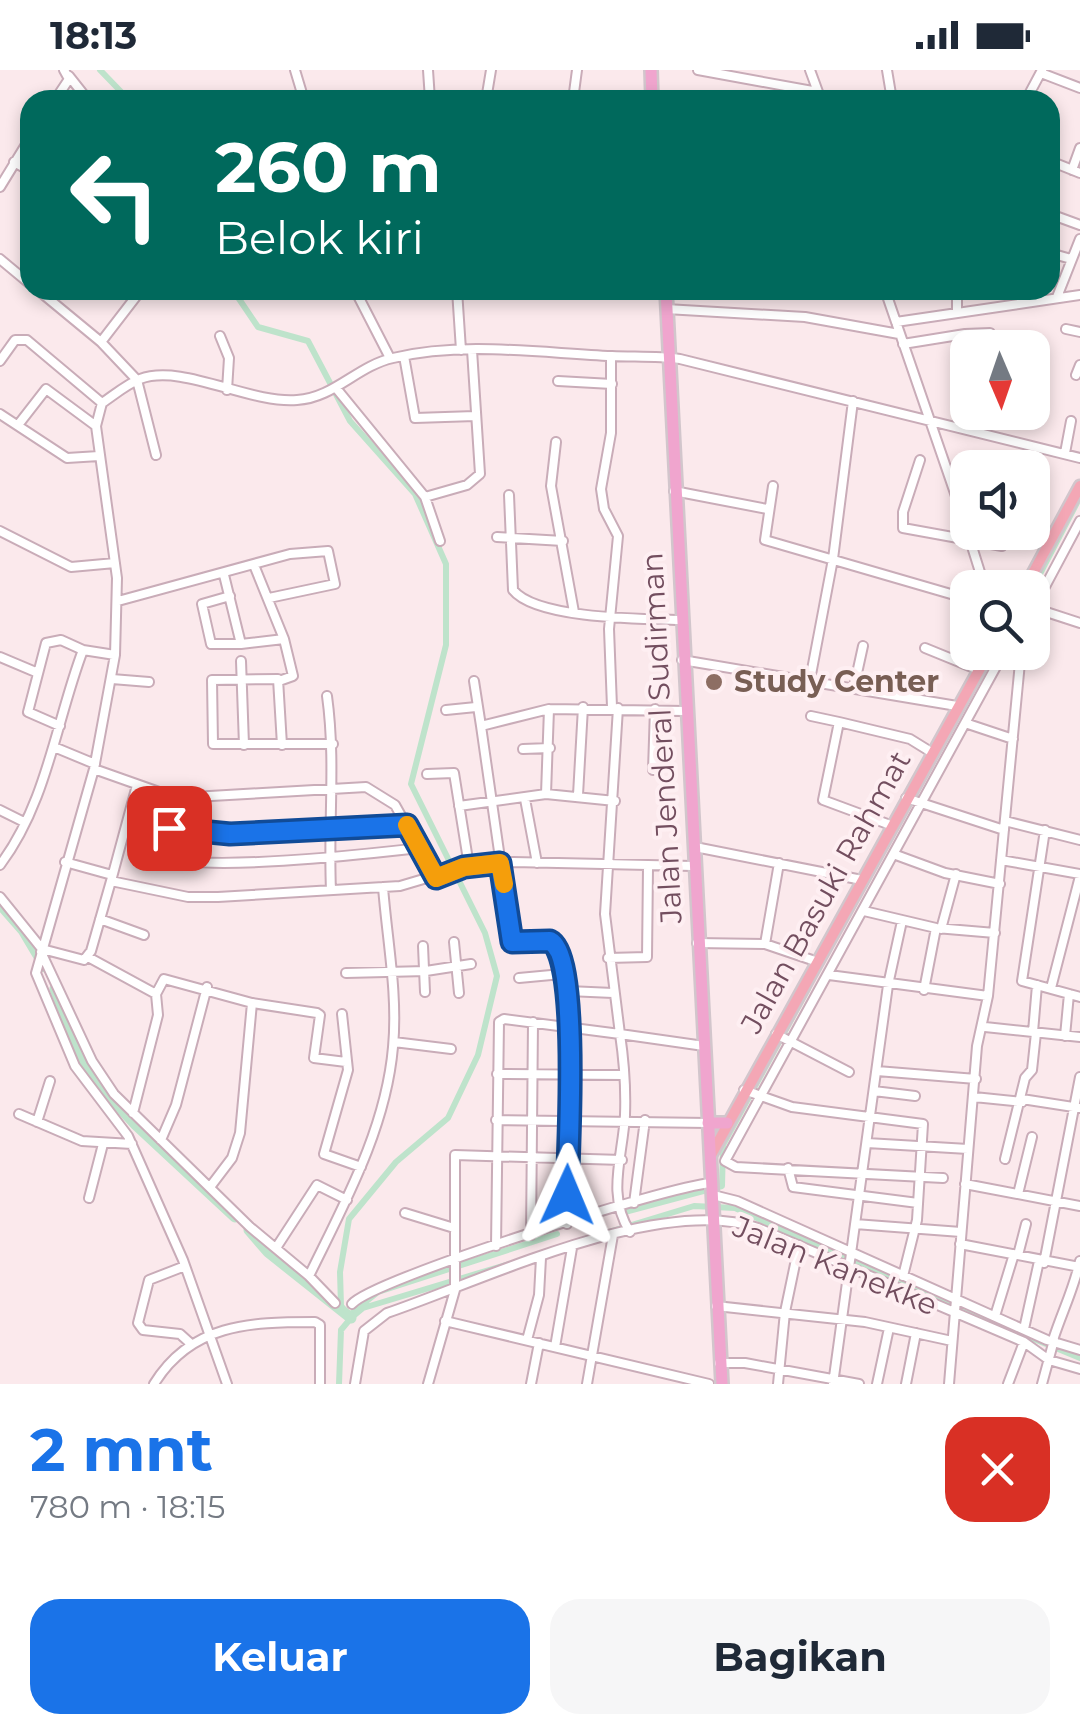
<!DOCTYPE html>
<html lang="id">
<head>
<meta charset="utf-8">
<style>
	:root { --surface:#fff; --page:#f6f6f7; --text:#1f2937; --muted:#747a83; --accent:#1a73e8 }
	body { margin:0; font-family:Montserrat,sans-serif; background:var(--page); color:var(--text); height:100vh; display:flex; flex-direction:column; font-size:38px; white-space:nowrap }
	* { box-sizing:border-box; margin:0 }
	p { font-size:32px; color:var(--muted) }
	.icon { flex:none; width:55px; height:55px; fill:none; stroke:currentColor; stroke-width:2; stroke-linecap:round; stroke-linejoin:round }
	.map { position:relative; height:1314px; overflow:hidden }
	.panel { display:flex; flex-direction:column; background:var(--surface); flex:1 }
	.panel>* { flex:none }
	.hud { position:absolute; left:20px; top:20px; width:1040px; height:210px; border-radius:30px; box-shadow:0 5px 15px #0003; background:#00695c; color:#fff; overflow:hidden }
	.needle { width:65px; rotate:178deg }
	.buttons { position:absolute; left:950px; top:260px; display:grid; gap:20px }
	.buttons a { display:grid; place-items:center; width:100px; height:100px; border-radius:20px; background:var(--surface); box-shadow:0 5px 15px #0003; font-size:50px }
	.pin { position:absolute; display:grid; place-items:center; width:85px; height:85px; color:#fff; margin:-42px; border-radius:20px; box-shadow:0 5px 15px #0006 }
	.me { position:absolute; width:110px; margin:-55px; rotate:1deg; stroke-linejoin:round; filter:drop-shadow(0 0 8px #0008) }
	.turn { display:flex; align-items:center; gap:35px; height:210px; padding:0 30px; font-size:45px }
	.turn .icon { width:130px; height:130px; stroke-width:2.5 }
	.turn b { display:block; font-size:70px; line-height:85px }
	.round { display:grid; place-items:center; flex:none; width:105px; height:105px; border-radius:30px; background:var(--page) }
	.head { display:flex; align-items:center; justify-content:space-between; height:170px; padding:0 30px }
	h1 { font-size:60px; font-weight:700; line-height:75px; color:var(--accent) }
	.action { display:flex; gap:20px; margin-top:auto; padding:20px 30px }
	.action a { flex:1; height:115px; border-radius:30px; background:var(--accent); color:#fff; font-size:40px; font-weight:700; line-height:115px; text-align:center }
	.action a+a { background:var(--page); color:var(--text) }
	.status { display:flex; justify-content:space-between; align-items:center; height:70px; padding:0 50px; background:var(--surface); direction:ltr }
	.status svg { height:28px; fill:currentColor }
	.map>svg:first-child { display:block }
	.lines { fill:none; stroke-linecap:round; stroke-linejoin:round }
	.canal { stroke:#bee3cb; stroke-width:6 }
	.river { stroke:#bee3cb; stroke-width:11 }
	.minor-casing { stroke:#c9acb8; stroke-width:12 }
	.major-casing { stroke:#d2c6cc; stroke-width:15 }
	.highway-casing { stroke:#d2c6cc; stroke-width:16 }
	.minor { stroke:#fff; stroke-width:8 }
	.major { stroke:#f4a7b5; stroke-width:10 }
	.highway { stroke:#f0a5ce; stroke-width:11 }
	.route-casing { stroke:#114b97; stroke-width:25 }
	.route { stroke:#1a73e8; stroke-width:18 }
	.slow { stroke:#f59e0b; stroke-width:18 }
	.education-dot { fill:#8d6e63; stroke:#feeff2; stroke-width:4 }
	.labels { text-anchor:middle; stroke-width:8; stroke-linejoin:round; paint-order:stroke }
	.education-label { font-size:30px; font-weight:bold; fill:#785e54; stroke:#feeff2; text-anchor:start }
	.street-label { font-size:30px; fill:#734e5f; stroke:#feeff2 }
</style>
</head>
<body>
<div class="status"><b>18:13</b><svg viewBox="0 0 49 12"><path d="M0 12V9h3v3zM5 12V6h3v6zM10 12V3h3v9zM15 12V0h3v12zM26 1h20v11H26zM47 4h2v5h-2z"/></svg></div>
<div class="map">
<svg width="1080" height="1314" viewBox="0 0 1080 1314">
	<rect width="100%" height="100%" fill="#fbe9ec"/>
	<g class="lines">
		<!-- canal -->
		<path class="canal" d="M 100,0 L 129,30
			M 233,220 L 258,257 L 308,271 L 350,351 L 415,424 L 446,494 L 446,575 L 411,714 L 485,863 L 497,906 L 478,985 L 448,1048 L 396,1092 L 349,1149 L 340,1202 L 341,1236 L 351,1248 L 341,1260 L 339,1314
			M 1032,519 L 1080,427
			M 978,611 L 997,582
			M 621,1143 L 722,1116 L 723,1075 L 808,919
			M 602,1164 L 694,1136 L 735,1138 L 906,1216 L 1080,1288
			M 353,1242 L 378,1222 L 557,1164
			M 351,1248 L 363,1238 L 509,1194"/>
		<!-- river -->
		<path class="river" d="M 0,834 L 23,860 L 45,897
			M 55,919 L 89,1004 L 136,1055 L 235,1147
			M 249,1160 L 268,1182 L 351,1248"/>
		<!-- minor casing -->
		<g class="minor-casing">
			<path id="minor" d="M 295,0 L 304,30
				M 428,0 L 430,30
				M 698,0 L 818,22
				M 810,0 L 821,30
				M 887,0 L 892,30
				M 1041,3 L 1080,18
				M 69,6 L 88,30
				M 55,30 L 69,9 L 64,0
				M 486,30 L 491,0
				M 573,30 L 577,0
				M 1026,30 L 1042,0
				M 1050,91 L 1080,103
				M 14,92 L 30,101
				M 1072,100 L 1080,78
				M 0,117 L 30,68
				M 1050,144 L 1080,155
				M 1050,183 L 1071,189
				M 0,189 L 30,214
				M 38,220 L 101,272 L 137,310 L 156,385
				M 355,220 L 390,288
				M 457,220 L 461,280
				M 885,220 L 968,461
				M 957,220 L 957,240
				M 1057,227 L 1080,169
				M 666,239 L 805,247 L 899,264
				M 896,252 L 1080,225
				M 1066,259 L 1080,262
				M 965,264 L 990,263
				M 220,266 L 229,288 L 227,320
				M 101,272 L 141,220
				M 903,274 L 965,264 L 969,278
				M 404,286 L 415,348 L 475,346
				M 611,286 L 611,363 L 601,419 L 604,439 L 618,466 L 609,559 L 612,637
				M 0,291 L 15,270 L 27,270 L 102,333
				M 1076,305 L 1080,295
				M 558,311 L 612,314
				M 336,318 L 425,427 L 440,471
				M 0,344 L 67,388 L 99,386
				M 18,355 L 46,319 L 96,356
				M 556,372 L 551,416 L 574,542
				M 1065,383 L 1071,351
				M 920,390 L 903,442 L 903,458 L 1002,476
				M 773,416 L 765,470 L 968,529
				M 674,421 L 767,439
				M 509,425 L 513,520 C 536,549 643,549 680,550
				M 425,427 L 467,415 L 480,404 L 472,280
				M 0,461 L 71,497 L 115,493
				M 497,467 L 563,471
				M 969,467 L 985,518
				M 254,495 L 284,569
				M 224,505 L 241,574 L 284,569 L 293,606 L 279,611
				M 230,526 L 202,534 L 211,574 L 241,574
				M 118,531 L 290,484 L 328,481 L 335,514 L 269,528
				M 1034,538 L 1080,553
				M 1032,541 L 1080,451
				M 925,578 L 979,600
				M 0,587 L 38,603
				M 682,590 L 957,636
				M 241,591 L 244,675
				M 112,609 L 149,612
				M 810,610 L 833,489 L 853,331
				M 474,611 L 481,656
				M 854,617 L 863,576
				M 327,626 C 336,691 328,754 331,820
				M 618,638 L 605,844 L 620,964 L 704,976
				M 446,640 L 476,637
				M 811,646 L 839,652 L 823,730 L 893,756
				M 839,652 L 910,669 L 931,682
				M 965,653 L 1013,669
				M 60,656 L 28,642 L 46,573 L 61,570 L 83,580
				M 282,675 L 278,609 L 212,610 L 213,674 L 333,674
				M 54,677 L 95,694
				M 523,679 L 550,678
				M 94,699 L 176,728 L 366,717 L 395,735 L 436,808
				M 653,700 L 655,639
				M 427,704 L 454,703 L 469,796
				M 546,724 L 549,639
				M 578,725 L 583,637
				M 906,728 L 1004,760
				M 525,729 L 537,793
				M 459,736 L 546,724 L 615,731
				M 0,740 L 24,752
				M 1005,751 L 1080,770
				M 407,755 L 230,764 L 169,758 L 160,786 C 203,803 367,784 420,778
				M 1045,760 L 1022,911 L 1080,927
				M 695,777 L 862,810
				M 896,785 L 945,803 L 1000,814
				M 1001,790 L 1080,804
				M 65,792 L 112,805
				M 779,793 L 765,874 L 818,892
				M 0,795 C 47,733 56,651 83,580 L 115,585
				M 111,811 L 137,715
				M 0,827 L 42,879 L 84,890 L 91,881 L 111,811 L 188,827 L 218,827 L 400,816 L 464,797 L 513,792 L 693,796
				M 864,841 L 936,858 L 995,863
				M 100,849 L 144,865
				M 941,859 L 956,804
				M 454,872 L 459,923
				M 697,873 L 765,874
				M 423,876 L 425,922
				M 41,882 L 92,991 L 114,1024 L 250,1157 L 309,1206 C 344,1134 386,1059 393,977 C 398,924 387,869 383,817
				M 88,887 L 156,924
				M 608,888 L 647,887 L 648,798
				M 346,903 L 426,901 L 471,894
				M 829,905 L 988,926
				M 519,908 L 562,904
				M 1051,918 L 1080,806
				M 924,920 L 936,858
				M 568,921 L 613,923
				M 342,944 L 348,1000 L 324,1084 L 361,1097
				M 985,957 L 1080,967
				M 1033,962 L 1037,915
				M 776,964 L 849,1002
				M 1065,966 L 1069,924
				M 394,972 L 451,979
				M 877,1001 L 976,1009
				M 497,1004 L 623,1005
				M 744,1020 L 792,1037 L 923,1054 L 917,1150 L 903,1206
				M 874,1021 L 915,1026
				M 974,1027 L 1022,1032
				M 1022,1029 L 1080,1038
				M 133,1043 L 158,945 L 156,924 L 164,909 L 252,933 L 317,943 L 320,945 L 314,988 L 346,992
				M 19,1044 L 82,1071 L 132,1074
				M 496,1050 L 708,1053
				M 37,1052 L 50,1011
				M 161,1070 L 176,1035 L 207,917
				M 867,1073 L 968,1079
				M 1005,1089 L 1025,1008 L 1032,1000 L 1036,963
				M 788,1098 L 793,1117 L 918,1133
				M 943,1108 L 736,1097 L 725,1091 L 1004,582
				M 965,1114 L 1080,1136
				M 210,1117 L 232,1088 L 240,1063 L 252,933
				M 1018,1124 L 1032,1067
				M 713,1125 L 737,1131 L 1047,1270 L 1080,1280
				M 89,1128 L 103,1074
				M 634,1133 L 645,1050
				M 405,1143 L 454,1158
				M 567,1154 L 569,942 L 555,872 L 512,872 L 481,656 L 549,639 L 685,641
				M 855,1154 L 961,1162
				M 531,1165 L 533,952
				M 960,1174 L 1080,1197
				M 496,1176 L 499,952 L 504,949 L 620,964 C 624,991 626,1018 625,1045 C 623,1086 606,1125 630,1162
				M 276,1178 L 317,1115 L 347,1130
				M 1018,1185 L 1026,1154
				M 1044,1193 L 1080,1007
				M 185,1196 L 149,1210 L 138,1253 L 143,1260 L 180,1264 L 190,1273
				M 309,1206 L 335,1233
				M 352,1234 C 373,1209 669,1116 711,1113
				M 716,1236 L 865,1252 L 952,1271
				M 995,1246 L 1014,1184
				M 445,1251 L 709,1314
				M 1024,1259 L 1039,1191
				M 527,1270 L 539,1225 L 541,1188
				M 1053,1270 C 1062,1242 1073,1221 1080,1191
				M 555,1277 L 572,1178
				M 719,1293 L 745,1293 L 859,1314
				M 154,1314 C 191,1254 249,1252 315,1252 L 320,1255 L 320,1314
				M 227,1314 L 183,1190 L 128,1066 L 75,996 L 36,903 L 94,699 L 115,585 L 117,508 L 96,356 L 102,333 C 114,325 127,314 140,309 C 182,293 249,334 297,330 C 334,328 357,296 393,288 C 464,271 540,283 612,286 C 635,287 658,286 680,289 L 1080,388
				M 355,1314 L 364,1261 L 387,1243 C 484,1210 660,1124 758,1158 L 1024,1272 L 1049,1290 L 1080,1299
				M 428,1314 L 455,1220 L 455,1085 L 622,1090
				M 531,1314 L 539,1273
				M 587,1314 L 613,1165
				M 778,1314 L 785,1242 L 799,1175
				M 833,1314 L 888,915 L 902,851
				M 877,1314 L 889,1258
				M 906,1314 L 916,1263
				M 949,1314 L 977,976 L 988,926 L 1021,582
				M 1008,1314 L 1024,1272
				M 1042,1314 L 1054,1270"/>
		</g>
		<!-- major casing -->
		<g class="major-casing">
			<path id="major" d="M 1025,518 L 1080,416
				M 711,1085 L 989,582"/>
		</g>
		<!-- highway casing -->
		<g class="highway-casing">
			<path id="highway" d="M 651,0 L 652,30
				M 666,220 L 722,1314
				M 708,1053 L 727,1053"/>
		</g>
		<!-- minor -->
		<use href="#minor" class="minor"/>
		<!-- major -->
		<use href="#major" class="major"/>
		<!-- highway -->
		<use href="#highway" class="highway"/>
	</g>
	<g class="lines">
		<!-- route casing -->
		<g class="route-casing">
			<path id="route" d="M 169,758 L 230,764 L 407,755 L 436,808 L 464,797 L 500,793 L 512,872 L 550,871 C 580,885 568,1087 567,1125"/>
		</g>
		<!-- route -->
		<use href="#route" class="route"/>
		<!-- slow -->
		<path class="slow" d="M 407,755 L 436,808 L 464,797 L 500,793 L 504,814"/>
	</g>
	<!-- markers -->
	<circle class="education-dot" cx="714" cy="612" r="10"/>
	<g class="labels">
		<!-- education labels -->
		<g class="education-label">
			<text x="734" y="622">Study Center</text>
		</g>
		<!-- street labels -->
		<g class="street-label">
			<text transform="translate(662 668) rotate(-93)" y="10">Jalan Jenderal Sudirman</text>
			<text transform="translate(826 822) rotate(-61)" y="10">Jalan Basuki Rahmat</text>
			<text transform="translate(835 1196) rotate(22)" y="10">Jalan Kanekke</text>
		</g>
	</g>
</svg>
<div class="buttons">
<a><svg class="needle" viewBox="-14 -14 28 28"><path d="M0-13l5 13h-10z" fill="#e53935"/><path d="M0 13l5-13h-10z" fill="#747a83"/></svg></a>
<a><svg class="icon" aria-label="sound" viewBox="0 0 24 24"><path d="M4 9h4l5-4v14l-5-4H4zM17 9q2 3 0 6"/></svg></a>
<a><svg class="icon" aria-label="search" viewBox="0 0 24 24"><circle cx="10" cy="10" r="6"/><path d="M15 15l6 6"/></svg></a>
</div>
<div class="pin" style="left:169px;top:758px;background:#d93025"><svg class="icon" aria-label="arrive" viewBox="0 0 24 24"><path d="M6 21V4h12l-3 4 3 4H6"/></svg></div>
<svg class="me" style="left:567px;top:1125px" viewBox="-20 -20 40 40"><path d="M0-17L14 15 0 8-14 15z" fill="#1a73e8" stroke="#fff" stroke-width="4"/></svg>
<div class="hud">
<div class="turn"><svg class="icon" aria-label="left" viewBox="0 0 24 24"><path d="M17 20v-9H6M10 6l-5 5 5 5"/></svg><div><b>260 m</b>Belok kiri</div></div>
</div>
</div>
<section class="panel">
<div class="head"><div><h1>2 mnt</h1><p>780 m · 18:15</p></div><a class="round" style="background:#d93025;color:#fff"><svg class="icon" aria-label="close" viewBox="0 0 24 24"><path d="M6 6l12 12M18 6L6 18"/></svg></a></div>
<div class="action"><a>Keluar</a><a>Bagikan</a></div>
</section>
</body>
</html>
